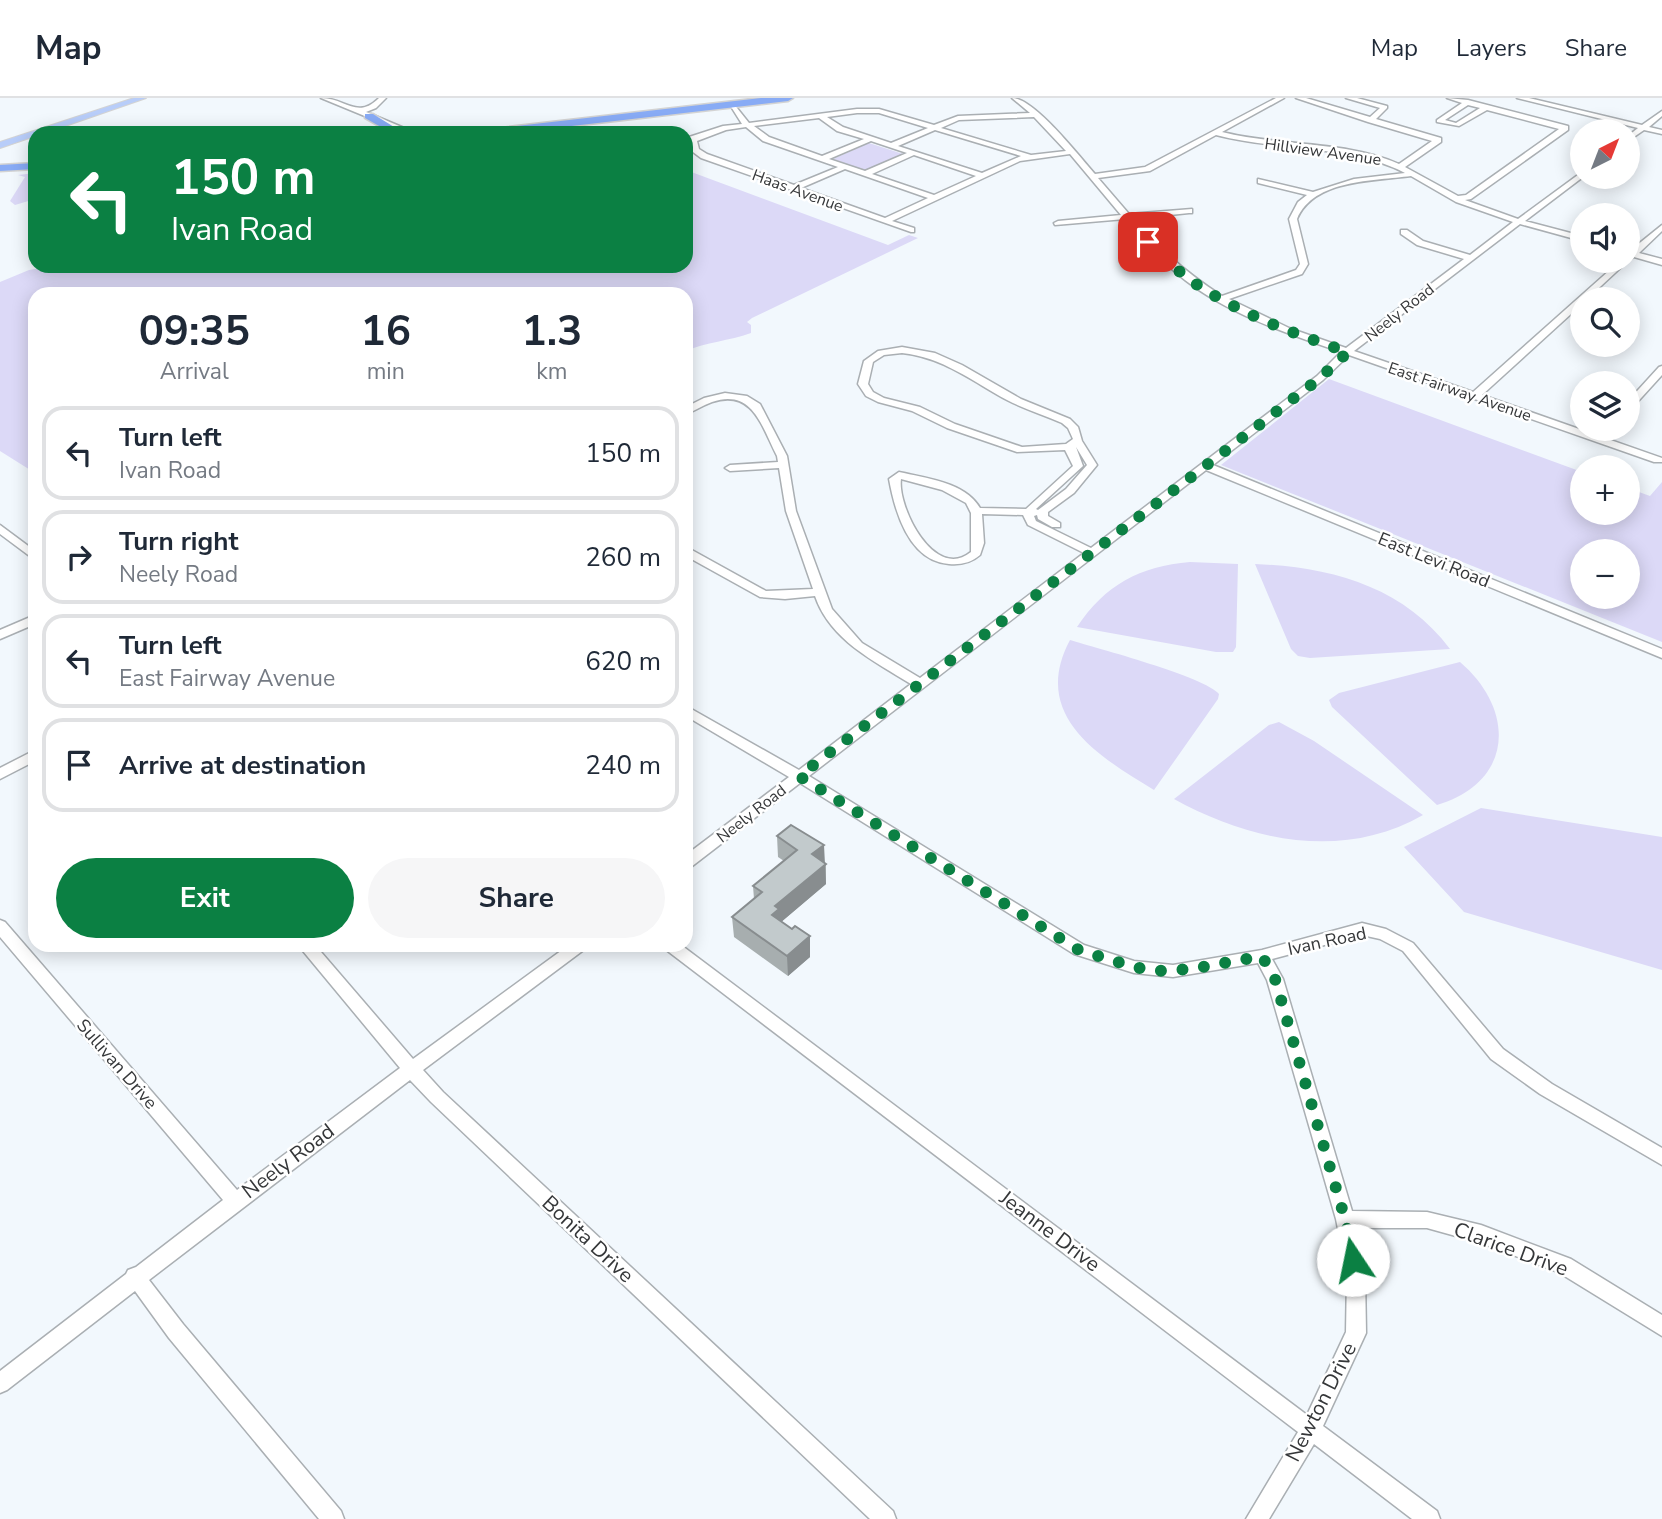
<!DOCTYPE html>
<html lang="en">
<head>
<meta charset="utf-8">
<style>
	:root { --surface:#fff; --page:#f6f6f7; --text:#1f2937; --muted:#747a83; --line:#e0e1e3; --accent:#0b8043 }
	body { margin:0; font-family:"Nunito Sans",sans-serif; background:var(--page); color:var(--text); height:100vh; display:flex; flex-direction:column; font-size:26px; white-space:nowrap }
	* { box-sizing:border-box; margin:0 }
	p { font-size:23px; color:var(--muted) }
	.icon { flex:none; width:38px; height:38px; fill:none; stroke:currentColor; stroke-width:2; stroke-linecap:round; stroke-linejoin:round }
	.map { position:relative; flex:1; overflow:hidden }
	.panel { position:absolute; left:28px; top:189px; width:665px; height:665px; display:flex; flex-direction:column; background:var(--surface); border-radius:21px; box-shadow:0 4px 18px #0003 }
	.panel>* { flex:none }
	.guide { position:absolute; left:28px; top:28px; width:665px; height:147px; border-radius:21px; box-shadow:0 4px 18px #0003; background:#0b8043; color:#fff; overflow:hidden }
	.needle { width:46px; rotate:42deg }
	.controls { position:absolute; left:1570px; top:21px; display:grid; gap:14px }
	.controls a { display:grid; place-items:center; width:70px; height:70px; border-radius:50%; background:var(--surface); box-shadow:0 4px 18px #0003; font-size:35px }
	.pin { position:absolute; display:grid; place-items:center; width:60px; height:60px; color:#fff; margin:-30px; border-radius:14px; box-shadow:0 4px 10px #0006 }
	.me { position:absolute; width:77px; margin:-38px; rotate:349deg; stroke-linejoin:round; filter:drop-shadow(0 0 5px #0008) }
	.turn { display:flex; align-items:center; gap:24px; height:147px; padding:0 28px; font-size:32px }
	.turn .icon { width:91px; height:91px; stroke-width:2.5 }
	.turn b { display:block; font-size:49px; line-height:60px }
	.eta { display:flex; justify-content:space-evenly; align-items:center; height:119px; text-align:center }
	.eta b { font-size:42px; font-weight:700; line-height:49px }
	.button { display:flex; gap:14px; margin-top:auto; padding:14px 28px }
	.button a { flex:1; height:80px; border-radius:42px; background:var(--accent); color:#fff; font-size:28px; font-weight:700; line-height:80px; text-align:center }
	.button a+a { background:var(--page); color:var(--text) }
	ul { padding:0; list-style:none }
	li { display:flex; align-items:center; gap:21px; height:94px; margin:0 14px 10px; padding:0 14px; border:4px solid var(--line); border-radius:21px }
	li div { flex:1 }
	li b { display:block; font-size:26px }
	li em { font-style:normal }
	header { display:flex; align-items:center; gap:42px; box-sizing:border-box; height:98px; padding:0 35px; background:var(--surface); border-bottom:2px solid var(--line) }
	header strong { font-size:33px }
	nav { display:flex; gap:38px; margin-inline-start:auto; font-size:24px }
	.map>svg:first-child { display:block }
	.green { fill:#dcd9f7; fill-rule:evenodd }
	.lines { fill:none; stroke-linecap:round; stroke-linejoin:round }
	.minor-casing { stroke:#aaafb3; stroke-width:3 }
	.major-casing { stroke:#d3d3d3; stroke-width:2 }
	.highway-casing { stroke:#d3d3d3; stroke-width:3 }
	.minor { fill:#fff; fill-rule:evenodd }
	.major { fill:#b8cdf9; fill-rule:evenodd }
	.highway { fill:#88abf5; fill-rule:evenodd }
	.wall { fill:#a7aeaf }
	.shaded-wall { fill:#888d8f }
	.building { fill:#c2cacc; stroke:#888d8f; stroke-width:2 }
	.route { stroke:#0b8043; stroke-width:12; stroke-dasharray:0 21.6 }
	.labels { text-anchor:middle; stroke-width:5; stroke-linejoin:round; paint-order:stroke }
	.far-street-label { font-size:16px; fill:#353739; stroke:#fff }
	.street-label { font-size:18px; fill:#353739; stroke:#fff }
	.near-street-label { font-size:21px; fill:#353739; stroke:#fff }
</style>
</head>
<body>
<header>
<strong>Map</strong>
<nav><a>Map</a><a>Layers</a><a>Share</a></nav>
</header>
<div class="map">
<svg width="1662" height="1421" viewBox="0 0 1662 1421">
	<rect width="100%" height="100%" fill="#f2f8fd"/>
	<!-- green -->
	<path class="green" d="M 869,45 L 903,56 L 865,72 L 833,61 Z
		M 686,72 L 888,147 L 909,137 L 918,140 L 752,220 L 747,224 L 751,227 L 751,235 C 729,243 706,244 686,253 L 686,196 L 35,196 L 35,375 L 0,353 L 0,184 L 29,172 L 52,168 L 686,168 Z
		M 35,75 L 35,101 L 15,107 L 10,103 L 25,79 L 18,77 Z
		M 1329,281 L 1582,374 L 1582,415 L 1628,415 L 1628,390 L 1650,398 L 1662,384 L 1662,544 L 1221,367 ZM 1582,453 L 1628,453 L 1628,499 L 1582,499 Z
		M 1190,464 L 1238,466 L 1236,549 L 1233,554 L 1216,554 L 1077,529 C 1105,487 1140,468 1190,464 Z
		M 1255,466 C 1330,469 1403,488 1450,551 L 1310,560 L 1298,558 L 1291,551 Z
		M 1070,542 C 1096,550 1206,579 1219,596 L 1218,601 L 1154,692 C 1098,658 1030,617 1070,542 Z
		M 1460,564 C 1516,612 1514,684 1437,707 L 1332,609 L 1329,602 L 1339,595 Z
		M 1279,624 L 1314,643 L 1423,717 C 1343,763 1250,743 1174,701 L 1269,627 Z
		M 1481,710 L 1662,739 L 1662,872 L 1464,814 L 1404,749 Z"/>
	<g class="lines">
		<!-- minor casing -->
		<g class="minor-casing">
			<path id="minor" d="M 321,0 C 346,0 357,22 379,0 L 386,0 L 376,10 L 366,14 L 416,35 L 406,35 Z
				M 1012,0 C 1034,0 1079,58 1095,76 L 1145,69 L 1276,0 L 1284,0 L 1222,34 C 1277,48 1349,43 1399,66 L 1432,43 L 1368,24 L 1296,0 L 1306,0 L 1370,19 L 1380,10 L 1346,0 L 1357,0 L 1387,8 L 1387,10 L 1376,21 L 1441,40 L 1441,44 L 1405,69 L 1458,98 L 1466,97 L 1559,31 L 1487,12 L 1459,28 L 1437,24 L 1437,22 L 1462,5 L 1447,0 L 1468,2 L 1568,28 L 1568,32 L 1471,101 L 1465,102 L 1518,121 L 1582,74 L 1583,79 L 1525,123 L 1582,138 L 1582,143 L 1520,126 L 1354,253 L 1473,294 L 1620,163 L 1628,163 L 1628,152 L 1631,152 L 1662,127 L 1662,133 L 1639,155 L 1662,161 L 1662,167 L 1634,159 L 1629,162 L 1587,201 L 1582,201 L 1582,206 L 1482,297 L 1662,360 L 1662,364 L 1654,364 L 1349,257 L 1323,282 L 1213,367 L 1662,551 L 1662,560 L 1206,372 L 809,678 L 1084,847 L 1134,863 L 1173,867 L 1262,852 L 1362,825 L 1386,831 L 1413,845 L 1503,951 L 1552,986 L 1662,1050 L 1662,1067 L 1540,996 L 1491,961 L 1403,853 L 1380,841 L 1362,837 L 1272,861 L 1283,881 L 1352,1113 L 1427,1114 L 1481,1127 L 1571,1161 L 1662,1217 L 1662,1238 L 1558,1174 L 1481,1145 L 1427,1130 L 1356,1130 L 1365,1177 L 1366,1235 L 1323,1328 L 1437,1413 L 1440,1421 L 1412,1421 L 1314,1346 L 1269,1421 L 1246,1421 L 1298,1334 L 665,851 L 662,847 L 681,847 L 1307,1317 L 1346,1234 L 1347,1177 L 1336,1121 L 1267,882 L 1258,865 L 1173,879 L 1134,875 L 1074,856 L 800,685 L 691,769 L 686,770 L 686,757 L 789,679 L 686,618 L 686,608 L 799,672 L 911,586 C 874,563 830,542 815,498 L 785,501 L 760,499 L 686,458 L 686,450 L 690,451 L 766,493 L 813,491 L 786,413 L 779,370 L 730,373 L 725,370 L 730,367 L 778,364 L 777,358 C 762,329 753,290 712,304 C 703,307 695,313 686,316 L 686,309 L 704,300 L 725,295 L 747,298 L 760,306 L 787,358 L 796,413 L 832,511 L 862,545 L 920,580 L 1084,455 L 1028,427 L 1023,417 L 982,416 L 984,445 L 980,457 C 971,465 960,467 949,466 C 909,463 895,414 889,381 L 899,374 C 925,380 965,384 980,410 L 1026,411 L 1073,368 L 1065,352 L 1017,354 L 947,330 L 912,313 L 878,304 L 866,298 L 858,286 L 864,263 L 878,253 L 902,249 L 935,255 L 962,267 L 1021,301 L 1070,321 L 1078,329 L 1082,343 L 1097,367 L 1074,395 L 1048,414 L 1048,418 L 1060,425 L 1060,429 L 1052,429 L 1038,421 L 1037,417 L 1034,418 L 1036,423 L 1091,450 L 1317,278 L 1341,254 C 1289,236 1230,217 1185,182 C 1163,165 1143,143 1125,121 L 1055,127 L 1054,125 L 1058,123 L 1121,117 L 1070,56 L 1020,63 L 892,123 L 914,130 L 914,134 L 911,134 L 701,60 L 693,54 L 691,44 L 686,44 L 686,40 L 723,28 L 742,26 L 730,7 L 733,5 L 749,25 L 857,11 L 879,11 L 934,27 L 958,18 L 1030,15 ZM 1468,7 L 1480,10 L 1456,25 L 1445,22 ZM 857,15 L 879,15 L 928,30 L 891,45 L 843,29 L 827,19 ZM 1034,19 L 1066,53 L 1031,57 L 941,30 L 959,22 ZM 819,20 L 837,33 L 864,41 L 822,58 L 769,39 L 754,28 ZM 746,29 L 763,43 L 838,69 L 794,87 L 707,56 L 699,51 L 697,43 L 726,32 ZM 935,32 L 1021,58 L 982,75 L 898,48 ZM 1216,37 C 1276,53 1352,47 1405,75 L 1354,81 L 1313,94 L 1258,81 L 1258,85 L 1307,97 L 1298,104 L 1289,121 L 1300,166 L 1296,172 L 1222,198 C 1188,176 1159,151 1132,121 L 1189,115 L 1192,115 L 1192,111 L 1129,116 L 1098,80 L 1150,73 ZM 871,43 L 907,55 L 865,73 L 829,61 ZM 914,57 L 976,78 L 934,97 L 872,76 ZM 845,71 L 928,100 L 885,120 L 801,90 ZM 1411,78 L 1456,104 L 1513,124 L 1470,157 L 1423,143 L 1407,132 L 1401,132 L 1401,136 L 1417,147 L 1464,161 L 1346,250 L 1289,230 L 1229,201 L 1302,176 L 1308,166 L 1297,121 C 1314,81 1374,83 1411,78 ZM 902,255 C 942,259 972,283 1007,302 C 1024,311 1044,317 1062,325 L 1068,330 L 1073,341 L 1066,346 L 1022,349 L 955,326 L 920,309 L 884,300 L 873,294 L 868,286 L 873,264 L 884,257 ZM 1076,349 L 1087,367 L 1066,391 L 1038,412 L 1036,411 L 1083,368 ZM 901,381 L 942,392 L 966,405 L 971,415 L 971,454 C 934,484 897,408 901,381 Z
				M 1517,0 L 1529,0 L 1642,27 L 1662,13 L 1662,18 L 1649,29 L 1662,32 L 1662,36 L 1644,32 L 1628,43 L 1628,38 L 1638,30 Z
				M 1662,268 L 1662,277 L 1632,310 L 1628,311 L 1628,303 L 1659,269 Z
				M 0,427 L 35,453 L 35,462 L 0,436 Z
				M 35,517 L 35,526 L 0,541 L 0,532 Z
				M 35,652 L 35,663 L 0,681 L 0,670 Z
				M 0,822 L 5,824 L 237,1092 L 400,970 L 298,847 L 315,847 L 413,961 L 569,847 L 588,847 L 585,851 L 423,972 L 443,994 L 893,1413 L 896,1421 L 870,1421 L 431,1004 L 410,982 L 149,1182 L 183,1226 L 341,1413 L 344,1421 L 319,1421 L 169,1240 L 135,1193 L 7,1292 L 0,1295 L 0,1273 L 126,1176 L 128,1172 L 136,1169 L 223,1102 L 0,839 Z"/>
		</g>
		<!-- major casing -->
		<g class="major-casing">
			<path id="major" d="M 134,0 L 146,0 L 45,35 L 35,35 L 35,38 L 0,50 L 0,44 Z"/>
		</g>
		<!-- highway casing -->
		<g class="highway-casing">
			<path id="highway" d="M 761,0 L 793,0 L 788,3 L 511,35 L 478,35 L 483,32 Z
				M 365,16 L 373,16 L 399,32 L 397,35 L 387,35 L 388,33 L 365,20 Z
				M 35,65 L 35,71 L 0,73 L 0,67 Z"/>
		</g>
		<!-- minor -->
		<use href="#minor" class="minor"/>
		<!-- major -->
		<use href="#major" class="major"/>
		<!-- highway -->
		<use href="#highway" class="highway"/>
	</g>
	<!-- wall -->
	<path class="wall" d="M 777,738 L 826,766 L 826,786 L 781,824 L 810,859 L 788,878 L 734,839 L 732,819 L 754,801 L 753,788 L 784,763 L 778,759 Z"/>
	<!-- shaded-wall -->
	<path class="shaded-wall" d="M 824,747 L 826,786 L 780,825 L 772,817 L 775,808 L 812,756 Z
		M 810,838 L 810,859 L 788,878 L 787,858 Z"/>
	<!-- building -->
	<path class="building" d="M 791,727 L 824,747 L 812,756 L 826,766 L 775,808 L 779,811 L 772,817 L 792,831 L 795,828 L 810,838 L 787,858 L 732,819 L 762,794 L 753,788 L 797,752 L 777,738 Z"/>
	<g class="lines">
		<!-- route -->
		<path class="route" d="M 1148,144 C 1161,156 1174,170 1189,181 C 1236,215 1293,235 1348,254 L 1320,280 L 1233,347 L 799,678 L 1079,852 L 1134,869 L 1157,873 L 1192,871 L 1262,858 L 1275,881 L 1345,1121 L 1353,1162"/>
	</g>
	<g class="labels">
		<!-- far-street labels -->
		<g class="far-street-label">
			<text transform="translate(1323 53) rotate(8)" y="6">Hillview Avenue</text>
			<text transform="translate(798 92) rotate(20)" y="6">Haas Avenue</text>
			<text transform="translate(1399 214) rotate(-38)" y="6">Neely Road</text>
			<text transform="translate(1460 293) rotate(19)" y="6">East Fairway Avenue</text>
			<text transform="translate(751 715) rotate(-38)" y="6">Neely Road</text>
		</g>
		<!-- street labels -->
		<g class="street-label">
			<text transform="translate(1434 462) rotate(22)" y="6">East Levi Road</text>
			<text transform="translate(1327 843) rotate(-12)" y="6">Ivan Road</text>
			<text transform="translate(117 966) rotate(49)" y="6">Sullivan Drive</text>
		</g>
		<!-- near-street labels -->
		<g class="near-street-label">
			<text transform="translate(288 1063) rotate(-37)" y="7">Neely Road</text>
			<text transform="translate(1050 1133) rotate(37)" y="7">Jeanne Drive</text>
			<text transform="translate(588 1141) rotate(43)" y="7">Bonita Drive</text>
			<text transform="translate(1511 1151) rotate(20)" y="7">Clarice Drive</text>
			<text transform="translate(1321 1304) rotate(-63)" y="7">Newton Drive</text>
		</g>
	</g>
</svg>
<div class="controls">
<a><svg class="needle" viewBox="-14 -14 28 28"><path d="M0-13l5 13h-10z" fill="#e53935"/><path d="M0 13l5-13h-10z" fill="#747a83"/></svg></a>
<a><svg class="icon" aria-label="sound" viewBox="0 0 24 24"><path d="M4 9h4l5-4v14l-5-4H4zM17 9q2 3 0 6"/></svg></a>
<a><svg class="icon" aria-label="search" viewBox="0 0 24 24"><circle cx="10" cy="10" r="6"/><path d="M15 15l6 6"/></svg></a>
<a><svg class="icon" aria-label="layers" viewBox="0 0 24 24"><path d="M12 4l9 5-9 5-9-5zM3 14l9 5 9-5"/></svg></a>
<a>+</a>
<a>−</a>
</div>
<div class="pin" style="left:1148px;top:144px;background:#d93025"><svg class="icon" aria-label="arrive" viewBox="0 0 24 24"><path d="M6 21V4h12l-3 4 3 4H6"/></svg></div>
<svg class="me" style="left:1353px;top:1162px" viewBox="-20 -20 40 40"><circle r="19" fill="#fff"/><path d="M0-13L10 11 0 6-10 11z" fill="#0b8043"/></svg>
<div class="guide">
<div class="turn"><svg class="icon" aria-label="left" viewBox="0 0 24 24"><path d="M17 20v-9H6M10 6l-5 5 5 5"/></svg><div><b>150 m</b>Ivan Road</div></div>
</div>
<section class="panel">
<div class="eta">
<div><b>09:35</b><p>Arrival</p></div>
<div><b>16</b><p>min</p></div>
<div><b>1.3</b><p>km</p></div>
</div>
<ul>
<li><svg class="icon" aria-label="left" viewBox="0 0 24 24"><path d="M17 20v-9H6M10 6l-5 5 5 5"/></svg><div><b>Turn left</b><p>Ivan Road</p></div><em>150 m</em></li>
<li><svg class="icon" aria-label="right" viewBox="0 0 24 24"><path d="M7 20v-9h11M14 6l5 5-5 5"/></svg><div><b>Turn right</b><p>Neely Road</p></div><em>260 m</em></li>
<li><svg class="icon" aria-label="left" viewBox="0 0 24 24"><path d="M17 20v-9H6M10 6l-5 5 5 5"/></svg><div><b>Turn left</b><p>East Fairway Avenue</p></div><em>620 m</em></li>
<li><svg class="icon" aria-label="arrive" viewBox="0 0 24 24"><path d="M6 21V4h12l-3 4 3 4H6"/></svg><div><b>Arrive at destination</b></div><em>240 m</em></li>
</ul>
<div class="button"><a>Exit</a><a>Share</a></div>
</section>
</div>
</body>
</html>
